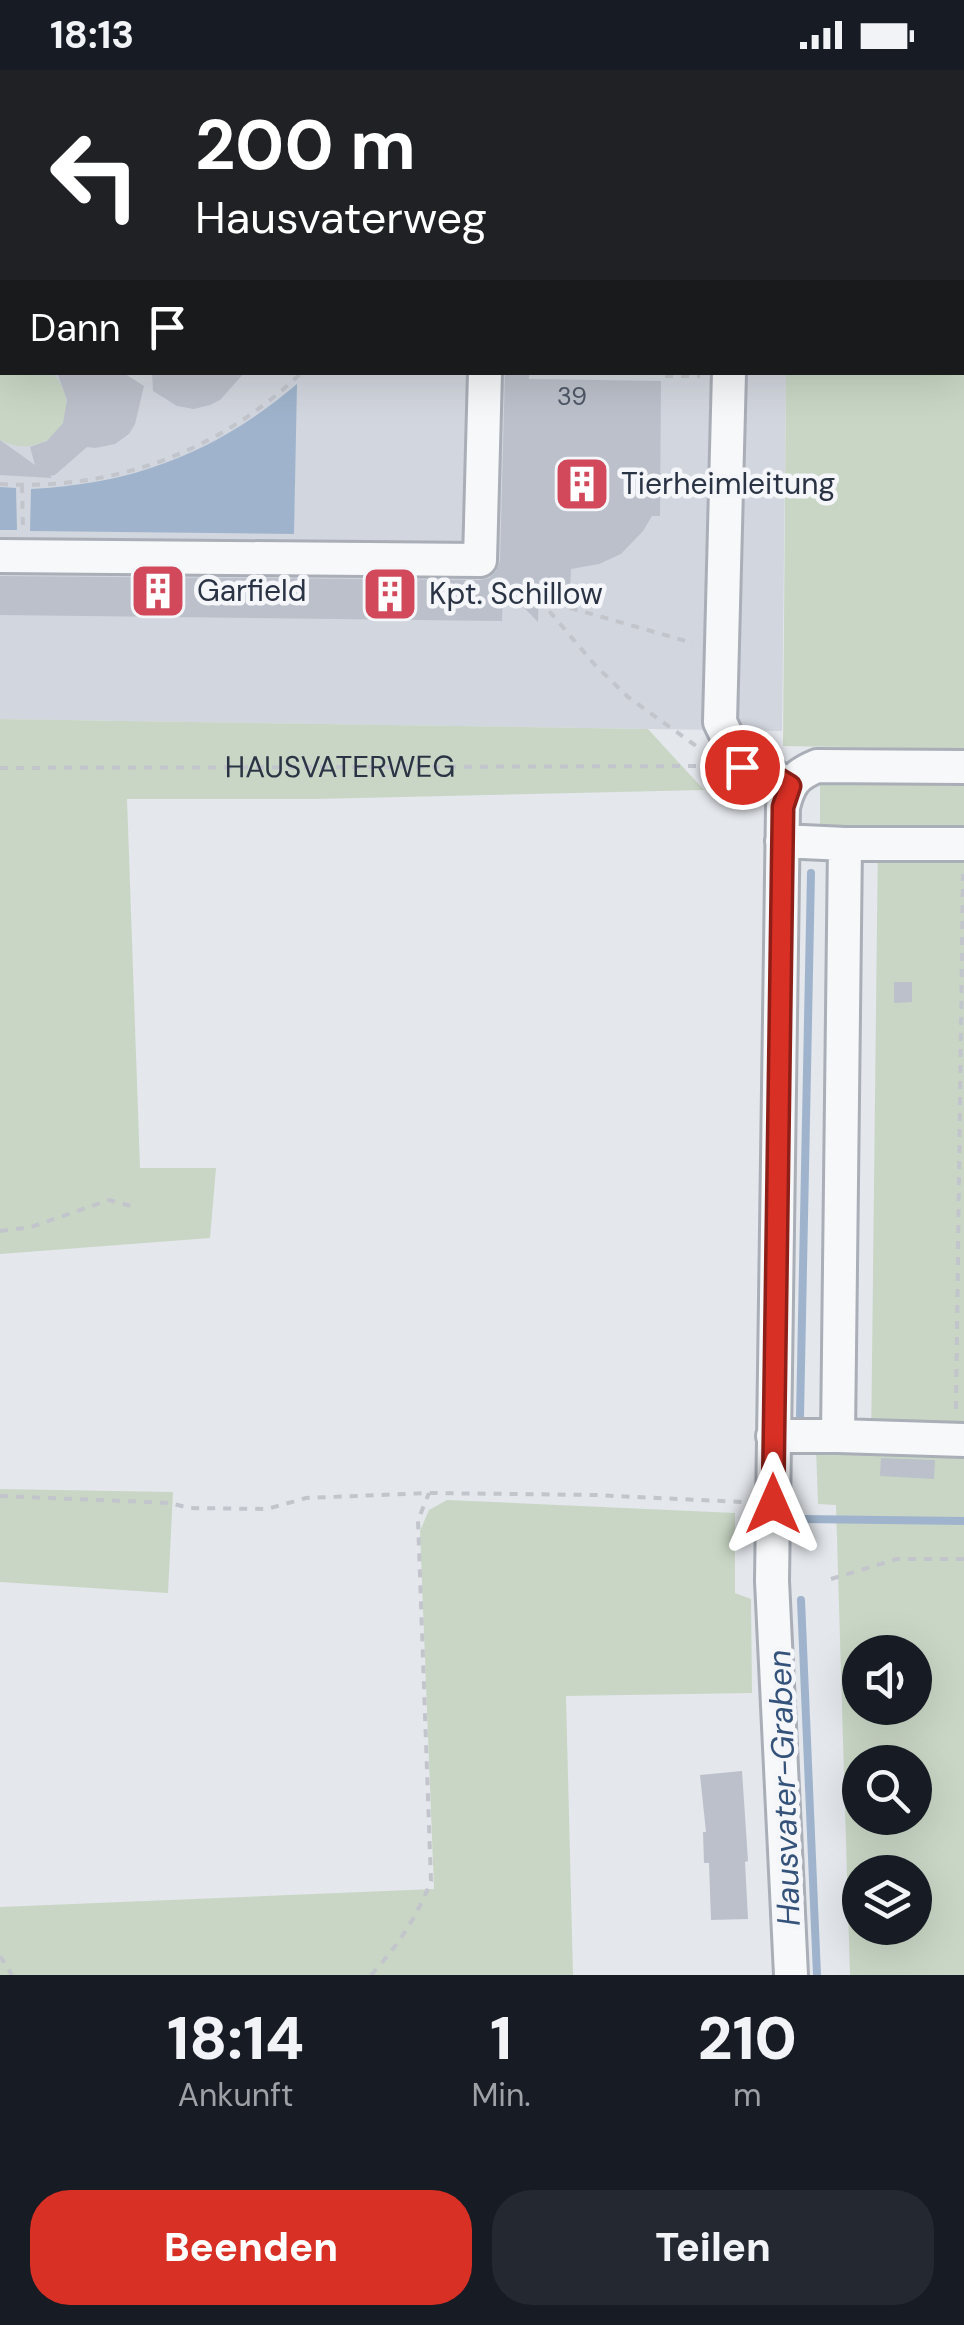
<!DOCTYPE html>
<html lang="de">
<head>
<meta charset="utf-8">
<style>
	:root { --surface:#171b24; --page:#242831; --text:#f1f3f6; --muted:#9ea1a6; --accent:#d93025 }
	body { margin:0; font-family:"DM Sans",sans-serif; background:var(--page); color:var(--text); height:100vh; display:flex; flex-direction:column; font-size:38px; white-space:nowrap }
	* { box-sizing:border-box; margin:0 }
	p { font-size:32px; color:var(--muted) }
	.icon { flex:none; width:55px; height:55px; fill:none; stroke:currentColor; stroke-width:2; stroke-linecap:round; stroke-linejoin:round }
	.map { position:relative; height:1905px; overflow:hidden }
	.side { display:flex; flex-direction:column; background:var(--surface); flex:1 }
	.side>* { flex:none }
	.banner { position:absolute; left:0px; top:0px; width:965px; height:305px; box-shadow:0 10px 40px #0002; background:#202124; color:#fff; overflow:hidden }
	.buttons { position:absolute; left:842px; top:1565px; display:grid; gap:20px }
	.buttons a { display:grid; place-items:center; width:90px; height:90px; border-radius:50%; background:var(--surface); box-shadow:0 10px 40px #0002; font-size:50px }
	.pin { position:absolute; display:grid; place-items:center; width:85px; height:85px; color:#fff; margin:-42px; border:5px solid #fff; border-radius:50%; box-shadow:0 2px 10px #0007 }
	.me { position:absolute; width:110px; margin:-55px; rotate:0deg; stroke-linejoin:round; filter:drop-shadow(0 0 8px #0008) }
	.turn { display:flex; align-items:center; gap:35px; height:210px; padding:0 30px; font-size:45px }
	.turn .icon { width:130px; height:130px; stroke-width:2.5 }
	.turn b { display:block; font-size:70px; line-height:85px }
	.then { display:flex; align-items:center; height:95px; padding:0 30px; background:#0003; gap:20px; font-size:38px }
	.eta { display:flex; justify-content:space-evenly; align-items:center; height:170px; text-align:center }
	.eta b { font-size:60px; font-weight:800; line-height:70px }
	.button { display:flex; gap:20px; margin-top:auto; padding:20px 30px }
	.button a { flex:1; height:115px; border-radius:40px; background:var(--accent); color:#fff; font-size:40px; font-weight:800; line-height:115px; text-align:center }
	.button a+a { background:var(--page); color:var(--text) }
	.status { display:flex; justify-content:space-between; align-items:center; height:70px; padding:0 50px; background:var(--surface); direction:ltr }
	.status svg { height:28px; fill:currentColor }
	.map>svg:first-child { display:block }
	.built { fill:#d2d6de }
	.green { fill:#c9d6c5; fill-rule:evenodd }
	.water { fill:#9fb4cc }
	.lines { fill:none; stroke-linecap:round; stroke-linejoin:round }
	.stream { stroke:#9fb4cc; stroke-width:8 }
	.building { fill:#bbc0ca }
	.minor-casing { stroke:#a9aeb7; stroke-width:38 }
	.path { stroke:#c2c5cb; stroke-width:4; stroke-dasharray:8 8; stroke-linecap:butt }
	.minor { stroke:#f7f8fa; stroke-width:32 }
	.route-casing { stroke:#8d1f18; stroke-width:25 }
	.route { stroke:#d93025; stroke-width:18 }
	.labels { text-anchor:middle; stroke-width:9; stroke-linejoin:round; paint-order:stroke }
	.number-label { font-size:25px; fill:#4f5766 }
	.poi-label { font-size:30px; fill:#2b3445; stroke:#f4f6f9; text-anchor:start }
	.street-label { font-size:30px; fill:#2b3445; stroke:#f4f6f9 }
	.water-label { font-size:32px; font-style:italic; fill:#34527a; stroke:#f4f6f9 }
</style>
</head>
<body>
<div class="status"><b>18:13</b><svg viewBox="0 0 49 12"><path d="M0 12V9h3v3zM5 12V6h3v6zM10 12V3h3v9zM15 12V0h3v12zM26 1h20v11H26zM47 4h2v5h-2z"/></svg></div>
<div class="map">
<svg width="964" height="1905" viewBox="0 0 964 1905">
	<rect width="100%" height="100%" fill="#e4e7ec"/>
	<!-- built -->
	<path class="built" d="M 0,0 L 790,0 L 790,2 L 2,2 L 2,302 L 786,303 L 782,661 L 0,649 Z"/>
	<!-- green -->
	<path class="green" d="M 790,0 L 964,0 L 964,679 L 783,676 L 786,303 L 962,302 L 962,2 L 790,2 Z
		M 2,298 L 2,302 L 52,303 C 90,341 47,395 0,370 L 0,300 Z
		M 0,649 L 648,659 L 704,720 L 315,729 L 127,729 L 140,1098 L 216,1098 L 210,1168 L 0,1184 Z
		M 820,711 L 964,713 L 964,1905 L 850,1905 L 836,1435 L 818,1434 L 816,1377 L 871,1378 L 878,766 L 820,764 ZM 860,1582 L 915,1582 L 915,1638 L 860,1638 ZM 860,1692 L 915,1692 L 915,1748 L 860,1748 ZM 860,1802 L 915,1802 L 915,1858 L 860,1858 Z
		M 0,1419 L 173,1422 L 168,1523 L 0,1512 Z
		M 447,1430 L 735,1443 L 735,1523 L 751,1529 L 752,1623 L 566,1626 L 573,1905 L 0,1905 L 0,1837 L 434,1819 L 420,1461 L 429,1440 Z"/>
	<!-- water -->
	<path class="water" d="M 297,314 L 294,464 L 30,461 L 31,419 C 135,414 217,382 297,314 Z
		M 0,417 L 16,418 L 17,460 L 0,460 Z"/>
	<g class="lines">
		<!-- stream -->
		<path class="stream" d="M 800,1346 L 811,803
			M 801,1449 L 964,1451
			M 801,1530 L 817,1905"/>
	</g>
	<!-- building -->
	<path class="building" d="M 57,302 L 122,302 L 144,316 L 135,354 L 129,364 L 115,374 L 95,378 L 87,377 L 55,405 L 50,406 L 52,408 L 0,405 L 0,370 L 35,395 L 30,377 L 47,371 L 63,353 L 67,330 Z
		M 152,302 L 245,302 L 220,330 L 210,335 L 194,339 L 177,336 L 153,321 Z
		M 505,302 L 529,302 L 529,309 L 661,311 L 660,446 L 652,446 L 643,461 L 621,484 L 599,494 L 571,499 L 570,522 L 539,510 L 538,552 L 503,516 L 502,551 L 0,545 L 0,506 L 480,510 L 489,508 L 496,501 L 500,491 Z
		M 894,912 L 912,912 L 912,932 L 894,933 Z
		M 881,1388 L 935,1390 L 934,1409 L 880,1406 Z
		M 742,1701 L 748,1791 L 745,1792 L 748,1849 L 711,1850 L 709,1793 L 704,1793 L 703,1762 L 706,1762 L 700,1705 Z"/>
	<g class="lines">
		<!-- minor casing -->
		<g class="minor-casing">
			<path id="minor" d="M 734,0 L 734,2
				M 94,2 L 95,0
				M 493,2 L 493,0
				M 0,53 L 2,53
				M 729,302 L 720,652 L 742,697 L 762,699 L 790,716
				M 0,486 L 480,490 L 485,302
				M 845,774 L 964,774
				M 773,1366 L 838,1366 L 845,774 L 782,771
				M 838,1366 L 964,1370
				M 791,1905 L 772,1511 L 783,737 C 789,713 795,705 817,696 L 964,697"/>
		</g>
		<!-- path -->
		<g class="path">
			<path d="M 417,0 L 417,2"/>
			<path d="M 665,306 L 700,306"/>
			<path d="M 0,414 C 113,421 221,381 302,302"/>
			<path d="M 22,415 L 23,461"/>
			<path d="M 539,529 L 595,595 L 628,627 L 699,678"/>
			<path d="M 539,529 L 693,573"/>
			<path id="s1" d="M 0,698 L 710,696"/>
			<path d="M 0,1161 L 31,1157 L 109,1130 L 131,1136"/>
			<path d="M 956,1339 L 963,804"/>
			<path d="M 0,1426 L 170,1433 L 189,1438 L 267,1439 L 306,1428 L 429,1423 L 595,1425 L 743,1432"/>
			<path d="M 831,1509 L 897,1489 L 964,1489"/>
			<path d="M 0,1886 L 12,1905"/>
			<path d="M 371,1905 C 397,1877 417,1847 431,1811 L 418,1450 L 429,1423"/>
		</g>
		<!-- minor -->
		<use href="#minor" class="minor"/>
	</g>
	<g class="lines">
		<!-- route casing -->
		<g class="route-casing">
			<path id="route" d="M 742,697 L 762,699 L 790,716 L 783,737 L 773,1434"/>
		</g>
		<!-- route -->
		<use href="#route" class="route"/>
	</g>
	<!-- icons -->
	<defs>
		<g id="building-square" transform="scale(2.875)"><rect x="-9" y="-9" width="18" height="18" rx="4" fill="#d1495b" stroke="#f4f6f9"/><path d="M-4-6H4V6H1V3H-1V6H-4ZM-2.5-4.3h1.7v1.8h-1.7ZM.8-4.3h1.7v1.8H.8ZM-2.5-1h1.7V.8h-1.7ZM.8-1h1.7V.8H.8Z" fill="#fff"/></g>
	</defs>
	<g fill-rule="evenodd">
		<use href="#building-square" x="582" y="414"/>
		<use href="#building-square" x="158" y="521"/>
		<use href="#building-square" x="390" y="524"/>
	</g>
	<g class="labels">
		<!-- number labels -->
		<g class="number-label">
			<text x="572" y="335">39</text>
		</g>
		<!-- poi labels -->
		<g class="poi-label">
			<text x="621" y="424">Tierheimleitung</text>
			<text x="197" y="531">Garfield</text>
			<text x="429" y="534">Kpt. Schillow</text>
		</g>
		<!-- street labels -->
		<g class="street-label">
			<text dy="10" stroke="none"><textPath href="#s1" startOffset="340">HAUSVATERWEG</textPath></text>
		</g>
		<!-- water labels -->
		<g class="water-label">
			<text transform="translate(784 1718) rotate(-92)" y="11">Hausvater-Graben</text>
		</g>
	</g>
</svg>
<div class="buttons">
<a><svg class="icon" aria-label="sound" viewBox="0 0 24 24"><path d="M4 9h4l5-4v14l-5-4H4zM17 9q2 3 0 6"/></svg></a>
<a><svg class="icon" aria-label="search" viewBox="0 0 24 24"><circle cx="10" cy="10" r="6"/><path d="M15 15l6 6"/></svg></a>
<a><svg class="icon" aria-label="layers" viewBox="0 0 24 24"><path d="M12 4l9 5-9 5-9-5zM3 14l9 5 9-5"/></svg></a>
</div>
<div class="pin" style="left:742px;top:697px;background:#d93025"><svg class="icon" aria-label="arrive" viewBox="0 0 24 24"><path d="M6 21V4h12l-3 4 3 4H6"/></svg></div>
<svg class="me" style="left:773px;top:1434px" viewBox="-20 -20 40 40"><path d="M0-17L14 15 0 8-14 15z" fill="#d93025" stroke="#fff" stroke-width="4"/></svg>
<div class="banner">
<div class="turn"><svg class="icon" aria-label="left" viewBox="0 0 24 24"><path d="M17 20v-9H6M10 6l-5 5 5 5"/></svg><div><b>200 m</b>Hausvaterweg</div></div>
<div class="then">Dann<svg class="icon" aria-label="arrive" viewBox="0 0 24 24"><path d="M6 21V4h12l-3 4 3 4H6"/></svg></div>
</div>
</div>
<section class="side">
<div class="eta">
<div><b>18:14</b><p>Ankunft</p></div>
<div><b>1</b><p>Min.</p></div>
<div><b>210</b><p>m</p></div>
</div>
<div class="button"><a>Beenden</a><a>Teilen</a></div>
</section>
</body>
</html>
